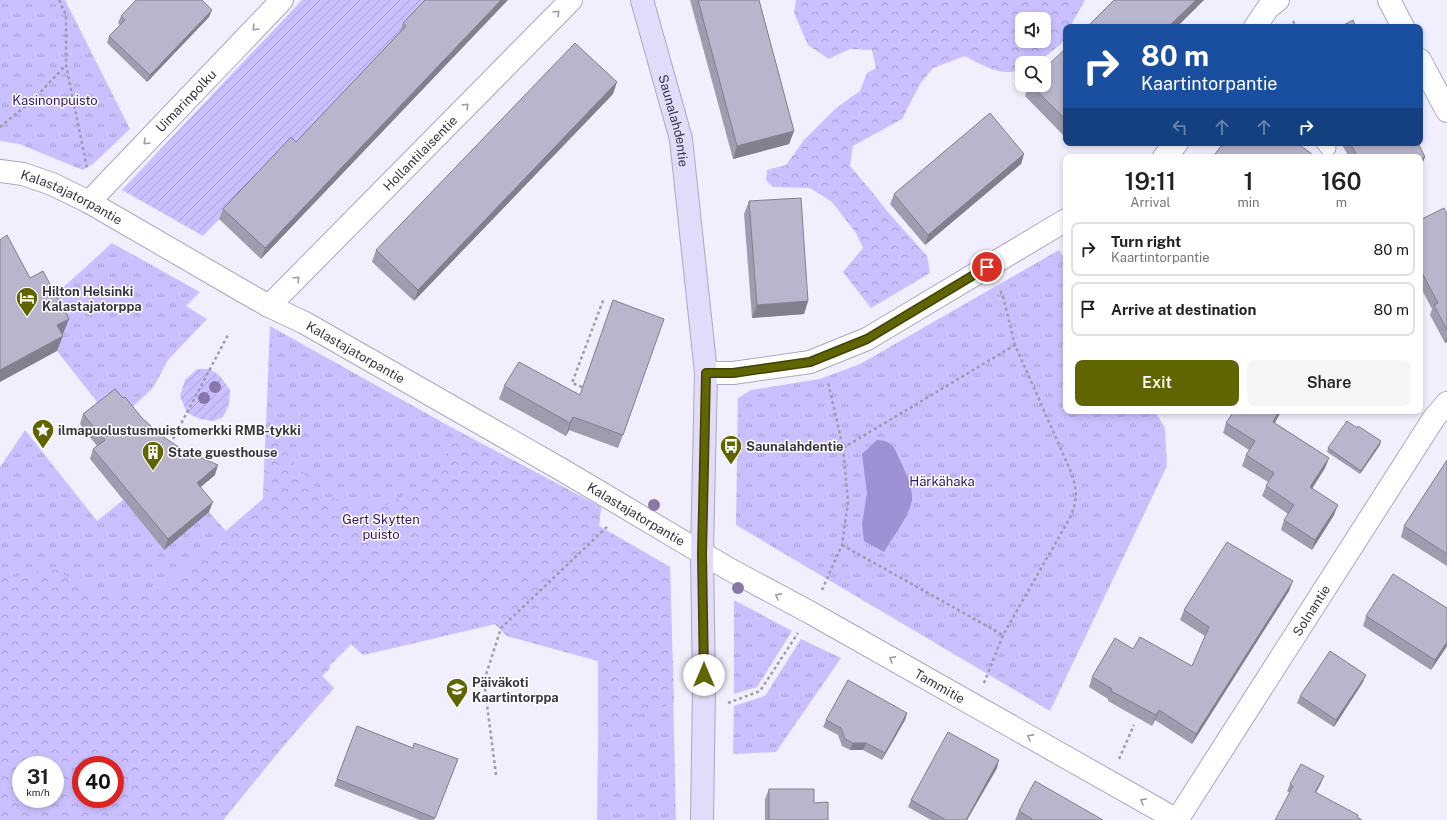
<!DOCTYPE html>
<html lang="en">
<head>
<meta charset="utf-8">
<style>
	:root { --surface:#fff; --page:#f6f6f6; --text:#222; --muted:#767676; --line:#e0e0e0; --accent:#616501 }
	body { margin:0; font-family:"Public Sans",sans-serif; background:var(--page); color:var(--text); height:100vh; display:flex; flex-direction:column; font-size:15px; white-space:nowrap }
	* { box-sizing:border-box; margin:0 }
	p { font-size:13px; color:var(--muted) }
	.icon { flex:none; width:22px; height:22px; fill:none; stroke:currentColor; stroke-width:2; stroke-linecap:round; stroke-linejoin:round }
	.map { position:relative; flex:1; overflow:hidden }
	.sheet { position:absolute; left:1063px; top:154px; width:360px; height:260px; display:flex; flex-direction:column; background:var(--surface); border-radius:8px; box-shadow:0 2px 6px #0003 }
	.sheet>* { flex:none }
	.hud { position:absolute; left:1063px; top:24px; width:360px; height:122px; border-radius:8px; box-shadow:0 2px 6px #0003; background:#1a4fa0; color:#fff; overflow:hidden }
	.tools { position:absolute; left:1015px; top:12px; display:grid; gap:8px }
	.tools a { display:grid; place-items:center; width:36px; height:36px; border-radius:8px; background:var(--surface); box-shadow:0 2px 6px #0003; font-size:20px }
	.speed { position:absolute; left:12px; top:756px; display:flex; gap:8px; font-size:20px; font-weight:700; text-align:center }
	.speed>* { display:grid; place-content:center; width:52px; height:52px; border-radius:50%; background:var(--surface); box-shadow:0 2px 6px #0003; line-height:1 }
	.speed small { font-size:10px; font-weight:400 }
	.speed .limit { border:6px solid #d22; background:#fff; color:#111 }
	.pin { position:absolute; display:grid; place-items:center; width:34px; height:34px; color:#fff; margin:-17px; border:2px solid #fff; border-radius:50%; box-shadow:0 1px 4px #0007 }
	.me { position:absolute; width:44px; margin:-22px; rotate:0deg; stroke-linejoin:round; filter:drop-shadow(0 0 3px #0008) }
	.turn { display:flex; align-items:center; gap:14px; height:84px; padding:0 12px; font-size:18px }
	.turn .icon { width:52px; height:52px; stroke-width:2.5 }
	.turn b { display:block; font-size:28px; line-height:34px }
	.lanes { display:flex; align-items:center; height:38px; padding:0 12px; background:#0003; justify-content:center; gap:20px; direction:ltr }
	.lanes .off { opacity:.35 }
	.eta { display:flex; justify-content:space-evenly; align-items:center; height:68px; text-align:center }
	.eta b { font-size:24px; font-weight:600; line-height:28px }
	.primary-button { display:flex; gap:8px; margin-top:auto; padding:8px 12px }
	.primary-button a { flex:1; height:46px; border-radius:8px; background:var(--accent); color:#fff; font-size:16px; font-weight:600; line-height:46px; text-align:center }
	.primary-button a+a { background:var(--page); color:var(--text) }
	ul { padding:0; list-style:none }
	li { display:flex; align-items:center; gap:12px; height:54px; margin:0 8px 6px; padding:0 4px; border:2px solid var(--line); border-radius:8px }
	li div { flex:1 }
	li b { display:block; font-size:15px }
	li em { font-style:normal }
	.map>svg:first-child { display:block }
	.grass { fill:url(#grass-tufts); fill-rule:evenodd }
	.forest { fill:url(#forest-crowns); fill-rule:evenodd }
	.garden { fill:url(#garden-furrows) }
	.water { fill:#9d90d3 }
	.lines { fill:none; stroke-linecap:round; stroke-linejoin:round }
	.lane-casing { stroke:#aaa7be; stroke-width:17 }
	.street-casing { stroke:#aaa7be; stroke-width:24 }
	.secondary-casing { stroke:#aaa7be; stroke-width:24 }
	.path { stroke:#9d9ca7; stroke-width:2.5; stroke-dasharray:3 3; stroke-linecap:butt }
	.lane { stroke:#fff; stroke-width:15 }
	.street { stroke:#fff; stroke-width:22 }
	.secondary { stroke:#e2dcfb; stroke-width:22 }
	.tree { fill:#8778a9 }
	.wall { fill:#9f9caf }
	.shaded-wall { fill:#827f8f }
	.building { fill:#b9b5cc; stroke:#827f8f }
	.oneway { stroke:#9c9ba0 }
	.route-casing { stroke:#3f4201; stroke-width:10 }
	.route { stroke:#616501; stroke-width:7 }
	.labels { text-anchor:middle; stroke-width:3; stroke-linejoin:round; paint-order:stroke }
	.park-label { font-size:13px; fill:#311664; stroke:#fff }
	.street-label { font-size:13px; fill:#383740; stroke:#fff }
	.poi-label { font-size:13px; font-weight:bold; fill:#383740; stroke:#fff; text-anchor:start }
</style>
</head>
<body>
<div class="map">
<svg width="1447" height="820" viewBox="0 0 1447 820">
	<defs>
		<pattern id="grass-tufts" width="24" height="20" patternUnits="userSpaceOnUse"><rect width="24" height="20" fill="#cbc0ff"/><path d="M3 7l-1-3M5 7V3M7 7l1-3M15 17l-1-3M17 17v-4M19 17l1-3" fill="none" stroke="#a69dd0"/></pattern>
		<pattern id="forest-crowns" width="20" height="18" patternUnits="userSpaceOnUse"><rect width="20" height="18" fill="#cbc0ff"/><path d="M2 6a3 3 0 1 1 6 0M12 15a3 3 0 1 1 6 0" fill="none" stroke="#a69dd0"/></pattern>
		<pattern id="garden-furrows" width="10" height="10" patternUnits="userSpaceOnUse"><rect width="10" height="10" fill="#cbc0ff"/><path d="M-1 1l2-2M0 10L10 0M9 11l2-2" fill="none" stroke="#a69dd0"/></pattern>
	</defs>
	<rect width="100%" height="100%" fill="#f1effd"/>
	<!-- grass -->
	<path class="grass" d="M 0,0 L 65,0 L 130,129 L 93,164 L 83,170 L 19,144 L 0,141 Z
		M 112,243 L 200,292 L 186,306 L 207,319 L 168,360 L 153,388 L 126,413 L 101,407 L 57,351 L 51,340 L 63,334 L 46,303 Z
		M 1059,250 L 1066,261 L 1066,411 L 1155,411 L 1165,428 L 1167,466 L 1050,711 L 736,525 L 738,398 L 751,390 L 820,379 L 860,364 Z
		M 270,326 L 458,431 L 601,507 L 599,526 L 670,567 L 676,820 L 597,820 L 599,661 L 507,636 L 495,624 L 363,655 L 351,644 L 329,666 L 330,668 L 322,676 L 334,688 L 285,744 L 223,820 L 0,820 L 0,467 L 25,430 L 97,521 L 123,500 L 164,549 L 209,512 L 226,531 L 263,499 ZM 21,765 L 55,765 L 55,799 L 21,799 ZM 81,765 L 115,765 L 115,799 L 81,799 Z
		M 734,600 L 792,631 L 757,687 L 734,694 Z
		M 801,639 L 841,658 L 776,752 L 733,754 L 734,706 L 765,696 Z"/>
	<!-- forest -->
	<path class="forest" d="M 796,0 L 1085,0 L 1070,27 L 1066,27 L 1066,34 L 1061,44 L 1037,63 L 1022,63 L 1022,69 C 1001,78 983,65 965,56 L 933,68 L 920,84 L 902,119 L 853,146 L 850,166 L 873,193 L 887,211 L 927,256 L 930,273 L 871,308 L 843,272 L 863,248 L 856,233 L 832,202 L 810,188 L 773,187 L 766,180 L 767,170 L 786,165 L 804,140 L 836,108 L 860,91 L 867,73 L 876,68 L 872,50 L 850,49 L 829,59 L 808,45 L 794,13 ZM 1022,19 L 1044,19 L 1044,41 L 1022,41 Z
		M 266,429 L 324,497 L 385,506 L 435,477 L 458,431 L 601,507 L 599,526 L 670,567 L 674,703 L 598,729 L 598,661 L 507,636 L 495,624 L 363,655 L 351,644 L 329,666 L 330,668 L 322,676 L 334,688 L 285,744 L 223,820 L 0,820 L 0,566 L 11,578 L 51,567 L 96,594 L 155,592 L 263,499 ZM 21,765 L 55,765 L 55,799 L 21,799 ZM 81,765 L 115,765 L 115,799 L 81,799 Z"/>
	<!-- garden -->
	<path class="garden" d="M 302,0 L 437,0 L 292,152 L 287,148 L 203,236 L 122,190 Z
		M 197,369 L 210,369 L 220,376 L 230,390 L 229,405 L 223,417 L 213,421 L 200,419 L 187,413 L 180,396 L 185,380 Z"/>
	<!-- water -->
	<path class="water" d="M 877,440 C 893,441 894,447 900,460 C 905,471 911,483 912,495 C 914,510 892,538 884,552 L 864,541 L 862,524 L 867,493 L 862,454 Z"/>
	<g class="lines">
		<!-- lane casing -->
		<g class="lane-casing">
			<path id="lane" d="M 1324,143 L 1328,148"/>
		</g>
		<!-- street casing -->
		<g class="street-casing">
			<g id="street">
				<path d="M 1389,0 L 1403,27"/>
				<path d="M 1255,27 L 1268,8 L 1278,0"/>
				<path d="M 1420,60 L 1447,111"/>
				<path d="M 1164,157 L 1177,143"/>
				<path id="s1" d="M 0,171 L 23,174 L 52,184 L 89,202 L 246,293 L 269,306 L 305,323 L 564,471 L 729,569 L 811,613 L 1177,820"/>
				<path id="s2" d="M 89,202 L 282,0"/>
				<path id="s3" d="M 269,306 L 571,0"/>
				<path d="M 706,373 L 733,373 L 810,362 L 867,339 L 1066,220"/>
				<path id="s4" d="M 1177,820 L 1434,418 L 1447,403"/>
			</g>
		</g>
		<!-- secondary casing -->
		<g class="secondary-casing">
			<g id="secondary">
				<path id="s5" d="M 642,0 L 681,139 L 706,373 L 702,553 L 704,689 L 702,820"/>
			</g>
		</g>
		<!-- path -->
		<path class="path" d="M 59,0 L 66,15 L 66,65 L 87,168
			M 1293,21 L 1296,27
			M 0,127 L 33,100 L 66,65
			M 582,387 L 572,383 L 604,298
			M 173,439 L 229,333
			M 843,448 L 1015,345
			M 842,545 L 1003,635
			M 822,590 L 842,545 L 848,502 L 843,448 L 828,382
			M 984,683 L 1003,635 L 1071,516 C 1078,497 1077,490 1071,472 L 1015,345 L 1003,296 L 999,288
			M 728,703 L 760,691 L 798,633
			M 1119,759 L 1134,725
			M 496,775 L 484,681 L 501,628 L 609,525"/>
		<!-- lane -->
		<use href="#lane" class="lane"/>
		<!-- street -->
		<use href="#street" class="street"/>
		<!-- secondary -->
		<use href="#secondary" class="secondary"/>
	</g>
	<!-- trees -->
	<g class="tree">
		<circle cx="215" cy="387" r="6"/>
		<circle cx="204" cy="398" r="6"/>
		<circle cx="654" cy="505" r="6"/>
		<circle cx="738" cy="588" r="6"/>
	</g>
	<!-- wall -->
	<path class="wall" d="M 425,0 L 261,259 L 219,219 L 223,209 L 296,142 L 400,32 L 403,23 Z
		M 690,0 L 759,0 L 794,131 L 789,144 L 733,159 Z
		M 121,16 L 209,17 L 147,82 L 107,43 L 109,36 L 120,25 L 118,23 Z
		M 1066,48 L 1066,136 L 1065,137 L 1025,96 L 1029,85 L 1044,85 Z
		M 613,94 L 414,301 L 372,262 L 376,250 Z
		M 1341,143 L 1418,143 L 1425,157 L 1421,167 L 1420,167 L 1420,157 L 1349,157 Z
		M 1024,154 L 1021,164 L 925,245 L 890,204 L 894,194 Z
		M 749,201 L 808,301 L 804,314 L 752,318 L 744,214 Z
		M 1447,214 L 1447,342 L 1445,343 L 1430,315 L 1432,309 L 1420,286 L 1420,220 Z
		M 504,386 L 623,435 L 618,448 L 569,430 L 566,436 L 499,399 Z
		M 123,398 L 142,418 L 162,436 L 215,475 L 201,487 L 209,512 L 164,550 L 90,459 L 93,449 L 97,446 L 80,424 L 83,414 Z
		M 1234,411 L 1281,411 L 1275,423 L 1329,458 L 1325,468 L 1312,488 L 1334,515 L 1312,550 L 1281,530 L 1284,520 L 1288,514 L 1262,496 L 1266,486 L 1268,482 L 1242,466 L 1246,455 L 1249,450 L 1223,433 L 1226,423 Z
		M 1380,445 L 1360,474 L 1327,452 L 1328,448 Z
		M 1447,460 L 1447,566 L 1401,537 L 1404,526 Z
		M 1289,591 L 1192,744 L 1155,720 L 1152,726 L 1108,701 L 1108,699 L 1089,687 L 1092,677 L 1133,649 L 1192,666 L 1205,636 L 1180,620 L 1184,610 Z
		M 1447,608 L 1447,646 L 1431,670 L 1363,626 L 1366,616 Z
		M 1363,682 L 1334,727 L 1297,703 L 1300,696 Z
		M 907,713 L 905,720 L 882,760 L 863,750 L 850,750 L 842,746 L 838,735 L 823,727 L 826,720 Z
		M 357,726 L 413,748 L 458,759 L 434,820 L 420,820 L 334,786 Z
		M 997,768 L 967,820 L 931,820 L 908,807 L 911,800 Z
		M 1321,783 L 1316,793 L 1290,793 L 1287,791 L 1290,784 Z
		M 769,789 L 814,803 L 828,820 L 765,820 L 765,799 Z
		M 1019,811 L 1103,820 L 1015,820 Z"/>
	<!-- shaded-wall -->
	<path class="shaded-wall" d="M 501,0 L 508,0 L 261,259 L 265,248 Z
		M 1196,0 L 1204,0 L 1177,27 L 1168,27 Z
		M 212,10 L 209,17 L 147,82 L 150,75 Z
		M 617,82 L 613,94 L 414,301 L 418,290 Z
		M 794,131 L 789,144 L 733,159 L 737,146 Z
		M 1024,154 L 1021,164 L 925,245 L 928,235 Z
		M 1425,157 L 1421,167 L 1420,167 L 1420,159 Z
		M 808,301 L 804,314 L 752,318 L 757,305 Z
		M 69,319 L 63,334 L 51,340 L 57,325 Z
		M 63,336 L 57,351 L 0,382 L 0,370 Z
		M 1447,337 L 1447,342 L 1445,343 Z
		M 1279,411 L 1281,411 L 1278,417 L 1269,432 L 1273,422 Z
		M 573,417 L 569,430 L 566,436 L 570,423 Z
		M 1381,441 L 1380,445 L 1360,474 L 1361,471 Z
		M 1329,458 L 1325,468 L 1307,497 L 1310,487 Z
		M 218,465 L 215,475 L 193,493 L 197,483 Z
		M 213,502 L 209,512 L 164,550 L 168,539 Z
		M 1338,505 L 1334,515 L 1312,550 L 1315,540 Z
		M 1293,581 L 1289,591 L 1192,744 L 1196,734 Z
		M 1447,642 L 1447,646 L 1431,670 L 1435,660 Z
		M 1366,675 L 1363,682 L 1334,727 L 1336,720 Z
		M 1159,710 L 1155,720 L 1152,726 L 1156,715 Z
		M 907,713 L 905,720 L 882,760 L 885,753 Z
		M 853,743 L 866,743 L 863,750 L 850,750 Z
		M 999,760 L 997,768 L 967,820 L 966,820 Z
		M 1324,776 L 1321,783 L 1312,799 L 1315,792 Z"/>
	<!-- building -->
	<path class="building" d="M 136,0 L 202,0 L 212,10 L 150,75 L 109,36 L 125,20 L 121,16 Z
		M 425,0 L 501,0 L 265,248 L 223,209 L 291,137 L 296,142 L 406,26 L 403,23 Z
		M 698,0 L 759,0 L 794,131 L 737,146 Z
		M 1114,0 L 1196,0 L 1168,27 L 1087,27 Z
		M 1353,20 L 1356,27 L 1340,27 Z
		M 575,43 L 617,82 L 418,290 L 376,250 Z
		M 1066,48 L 1066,120 L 1031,85 L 1044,85 L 1044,69 Z
		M 990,113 L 1024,154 L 928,235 L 894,194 Z
		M 1223,143 L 1297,143 L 1316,157 L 1213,157 Z
		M 1350,143 L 1418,143 L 1425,157 L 1420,159 L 1420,157 L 1358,157 Z
		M 801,198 L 808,301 L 757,305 L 749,201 Z
		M 1444,208 L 1447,214 L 1447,330 L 1434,305 L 1438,303 L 1420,269 L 1420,220 Z
		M 7,235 L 30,278 L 43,271 L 69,319 L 57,325 L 63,336 L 0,370 L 0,240 Z
		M 613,300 L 664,319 L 623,435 L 573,417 L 570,423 L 504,386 L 519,362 L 580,395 Z
		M 115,389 L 123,398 L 125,397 L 142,418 L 162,436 L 185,451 L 218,465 L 197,483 L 213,502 L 168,539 L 93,449 L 105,440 L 83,414 Z
		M 1234,411 L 1279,411 L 1273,422 L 1329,458 L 1310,487 L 1338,505 L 1315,540 L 1284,520 L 1294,505 L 1266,486 L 1274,473 L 1246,455 L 1255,441 L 1226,423 Z
		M 1347,421 L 1357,428 L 1358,426 L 1381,441 L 1361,471 L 1328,448 Z
		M 1447,460 L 1447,554 L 1404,526 Z
		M 1227,542 L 1293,581 L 1196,734 L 1159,710 L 1156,715 L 1111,691 L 1112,689 L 1092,677 L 1115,638 L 1133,649 L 1140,637 L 1192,666 L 1209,627 L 1184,610 Z
		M 1393,574 L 1447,608 L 1447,642 L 1435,660 L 1366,616 Z
		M 1330,651 L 1366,675 L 1336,720 L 1300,696 Z
		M 848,680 L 907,713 L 885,753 L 866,743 L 853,743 L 845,739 L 841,728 L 826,720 Z
		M 357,726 L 413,748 L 414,743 L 458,759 L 435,818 L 337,779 Z
		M 948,732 L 999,760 L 966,820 L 946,820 L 911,800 Z
		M 1301,764 L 1324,776 L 1315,792 L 1358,815 L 1357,817 L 1362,820 L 1275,820 L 1293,786 L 1290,784 Z
		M 1035,781 L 1103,820 L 1031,820 L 1032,819 L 1019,811 Z
		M 769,789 L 814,789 L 814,803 L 828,802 L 828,820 L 769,820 Z"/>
	<!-- one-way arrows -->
	<defs><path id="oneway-chevron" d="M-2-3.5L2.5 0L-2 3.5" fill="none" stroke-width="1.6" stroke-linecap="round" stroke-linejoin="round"/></defs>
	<g class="oneway">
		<use href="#oneway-chevron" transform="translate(557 13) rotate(-45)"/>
		<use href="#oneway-chevron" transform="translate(255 28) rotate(134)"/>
		<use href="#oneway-chevron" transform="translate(466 106) rotate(-46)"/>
		<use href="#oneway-chevron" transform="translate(146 142) rotate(134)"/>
		<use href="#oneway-chevron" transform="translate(297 279) rotate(-46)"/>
		<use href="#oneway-chevron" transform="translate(778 596) rotate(-152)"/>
		<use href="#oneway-chevron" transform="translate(892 659) rotate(-151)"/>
		<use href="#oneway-chevron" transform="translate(1030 737) rotate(-151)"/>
		<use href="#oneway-chevron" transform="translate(1143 801) rotate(-150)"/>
	</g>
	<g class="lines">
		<!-- route casing -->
		<g class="route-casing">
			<path id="route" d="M 704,675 L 702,554 L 706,373 L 733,373 L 810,362 L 867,339 L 987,267"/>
		</g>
		<!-- route -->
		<use href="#route" class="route"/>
	</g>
	<!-- icons -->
	<defs>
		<g id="hotel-pin" transform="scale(1.15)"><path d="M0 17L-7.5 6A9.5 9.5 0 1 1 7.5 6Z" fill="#616501" stroke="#fff"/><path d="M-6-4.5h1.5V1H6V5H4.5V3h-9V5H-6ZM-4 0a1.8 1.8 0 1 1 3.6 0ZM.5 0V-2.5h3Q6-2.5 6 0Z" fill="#fff"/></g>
		<g id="sight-pin" transform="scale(1.15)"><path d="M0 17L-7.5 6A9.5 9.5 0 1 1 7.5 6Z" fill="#616501" stroke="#fff"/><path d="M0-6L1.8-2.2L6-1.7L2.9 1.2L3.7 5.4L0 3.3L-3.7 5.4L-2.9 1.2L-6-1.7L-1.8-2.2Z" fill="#fff"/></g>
		<g id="bus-pin" transform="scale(1.15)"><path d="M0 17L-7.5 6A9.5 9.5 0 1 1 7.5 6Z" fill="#616501" stroke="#fff"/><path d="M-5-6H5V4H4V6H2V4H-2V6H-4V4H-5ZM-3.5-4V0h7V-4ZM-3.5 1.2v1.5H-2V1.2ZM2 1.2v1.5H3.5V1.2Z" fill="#fff"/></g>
		<g id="building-pin" transform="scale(1.15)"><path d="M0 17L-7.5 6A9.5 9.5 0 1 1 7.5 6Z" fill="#616501" stroke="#fff"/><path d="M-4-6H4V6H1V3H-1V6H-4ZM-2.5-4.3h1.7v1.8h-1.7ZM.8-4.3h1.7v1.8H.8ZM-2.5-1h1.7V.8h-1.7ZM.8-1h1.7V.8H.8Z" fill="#fff"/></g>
		<g id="school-pin" transform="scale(1.15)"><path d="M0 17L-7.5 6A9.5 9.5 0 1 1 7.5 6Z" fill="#616501" stroke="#fff"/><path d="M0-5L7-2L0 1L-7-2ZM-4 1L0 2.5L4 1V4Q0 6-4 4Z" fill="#fff"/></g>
	</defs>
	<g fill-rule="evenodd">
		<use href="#hotel-pin" x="27" y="298"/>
		<use href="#sight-pin" x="43" y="430"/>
		<use href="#bus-pin" x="731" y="446"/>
		<use href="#building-pin" x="153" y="452"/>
		<use href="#school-pin" x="457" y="689"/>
	</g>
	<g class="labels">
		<!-- park labels -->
		<g class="park-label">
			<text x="55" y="105">Kasinonpuisto</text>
			<text x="942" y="486">Härkähaka</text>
			<text x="381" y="524">Gert Skytten<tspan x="381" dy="15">puisto</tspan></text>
		</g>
		<!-- street labels -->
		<g class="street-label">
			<text dy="5" stroke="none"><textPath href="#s2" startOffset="140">Uimarinpolku</textPath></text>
			<text dy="5" stroke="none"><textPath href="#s5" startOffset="125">Saunalahdentie</textPath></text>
			<text dy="5" stroke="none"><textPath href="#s3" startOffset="215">Hollantilaisentie</textPath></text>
			<text dy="5" stroke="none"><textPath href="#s1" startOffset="77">Kalastajatorpantie</textPath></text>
			<text dy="5" stroke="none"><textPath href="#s1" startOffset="401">Kalastajatorpantie</textPath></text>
			<text dy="5" stroke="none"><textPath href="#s1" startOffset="725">Kalastajatorpantie</textPath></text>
			<text dy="5" stroke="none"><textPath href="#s4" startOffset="249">Solnantie</textPath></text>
			<text dy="5" stroke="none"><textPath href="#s1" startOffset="1074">Tammitie</textPath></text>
		</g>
		<!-- poi labels -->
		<g class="poi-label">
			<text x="42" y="296">Hilton Helsinki<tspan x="42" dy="15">Kalastajatorppa</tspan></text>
			<text x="58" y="435">ilmapuolustusmuistomerkki RMB-tykki</text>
			<text x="746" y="451">Saunalahdentie</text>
			<text x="168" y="457">State guesthouse</text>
			<text x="472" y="687">Päiväkoti<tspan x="472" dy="15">Kaartintorppa</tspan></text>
		</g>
	</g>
</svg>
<div class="tools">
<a><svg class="icon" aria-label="sound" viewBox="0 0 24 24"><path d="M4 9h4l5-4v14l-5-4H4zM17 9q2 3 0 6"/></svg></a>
<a><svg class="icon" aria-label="search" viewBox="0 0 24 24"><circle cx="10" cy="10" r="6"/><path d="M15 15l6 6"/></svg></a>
</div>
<div class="speed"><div>31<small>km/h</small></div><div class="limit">40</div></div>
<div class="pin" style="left:987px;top:267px;background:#d93025"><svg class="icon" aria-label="arrive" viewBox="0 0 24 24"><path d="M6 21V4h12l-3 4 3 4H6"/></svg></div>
<svg class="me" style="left:704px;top:675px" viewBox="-20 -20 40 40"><circle r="19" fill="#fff"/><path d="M0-13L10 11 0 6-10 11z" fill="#616501"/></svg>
<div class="hud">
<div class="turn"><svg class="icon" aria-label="right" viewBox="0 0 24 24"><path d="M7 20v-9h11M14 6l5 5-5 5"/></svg><div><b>80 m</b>Kaartintorpantie</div></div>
<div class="lanes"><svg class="icon off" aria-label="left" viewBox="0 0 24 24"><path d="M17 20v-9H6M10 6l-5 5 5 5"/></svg><svg class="icon off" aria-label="ahead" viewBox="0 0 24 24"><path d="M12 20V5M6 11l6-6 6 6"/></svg><svg class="icon off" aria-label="ahead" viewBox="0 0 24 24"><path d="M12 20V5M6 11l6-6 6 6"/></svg><svg class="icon" aria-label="right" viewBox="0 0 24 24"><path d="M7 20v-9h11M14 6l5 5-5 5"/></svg></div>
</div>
<section class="sheet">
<div class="eta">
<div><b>19:11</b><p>Arrival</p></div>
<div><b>1</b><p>min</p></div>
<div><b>160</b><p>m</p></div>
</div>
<ul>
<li><svg class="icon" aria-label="right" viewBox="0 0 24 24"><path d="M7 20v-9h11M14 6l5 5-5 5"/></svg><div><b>Turn right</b><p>Kaartintorpantie</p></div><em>80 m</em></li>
<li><svg class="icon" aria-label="arrive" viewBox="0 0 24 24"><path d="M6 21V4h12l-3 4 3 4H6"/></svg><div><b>Arrive at destination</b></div><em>80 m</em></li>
</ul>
<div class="primary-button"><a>Exit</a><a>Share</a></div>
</section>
</div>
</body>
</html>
